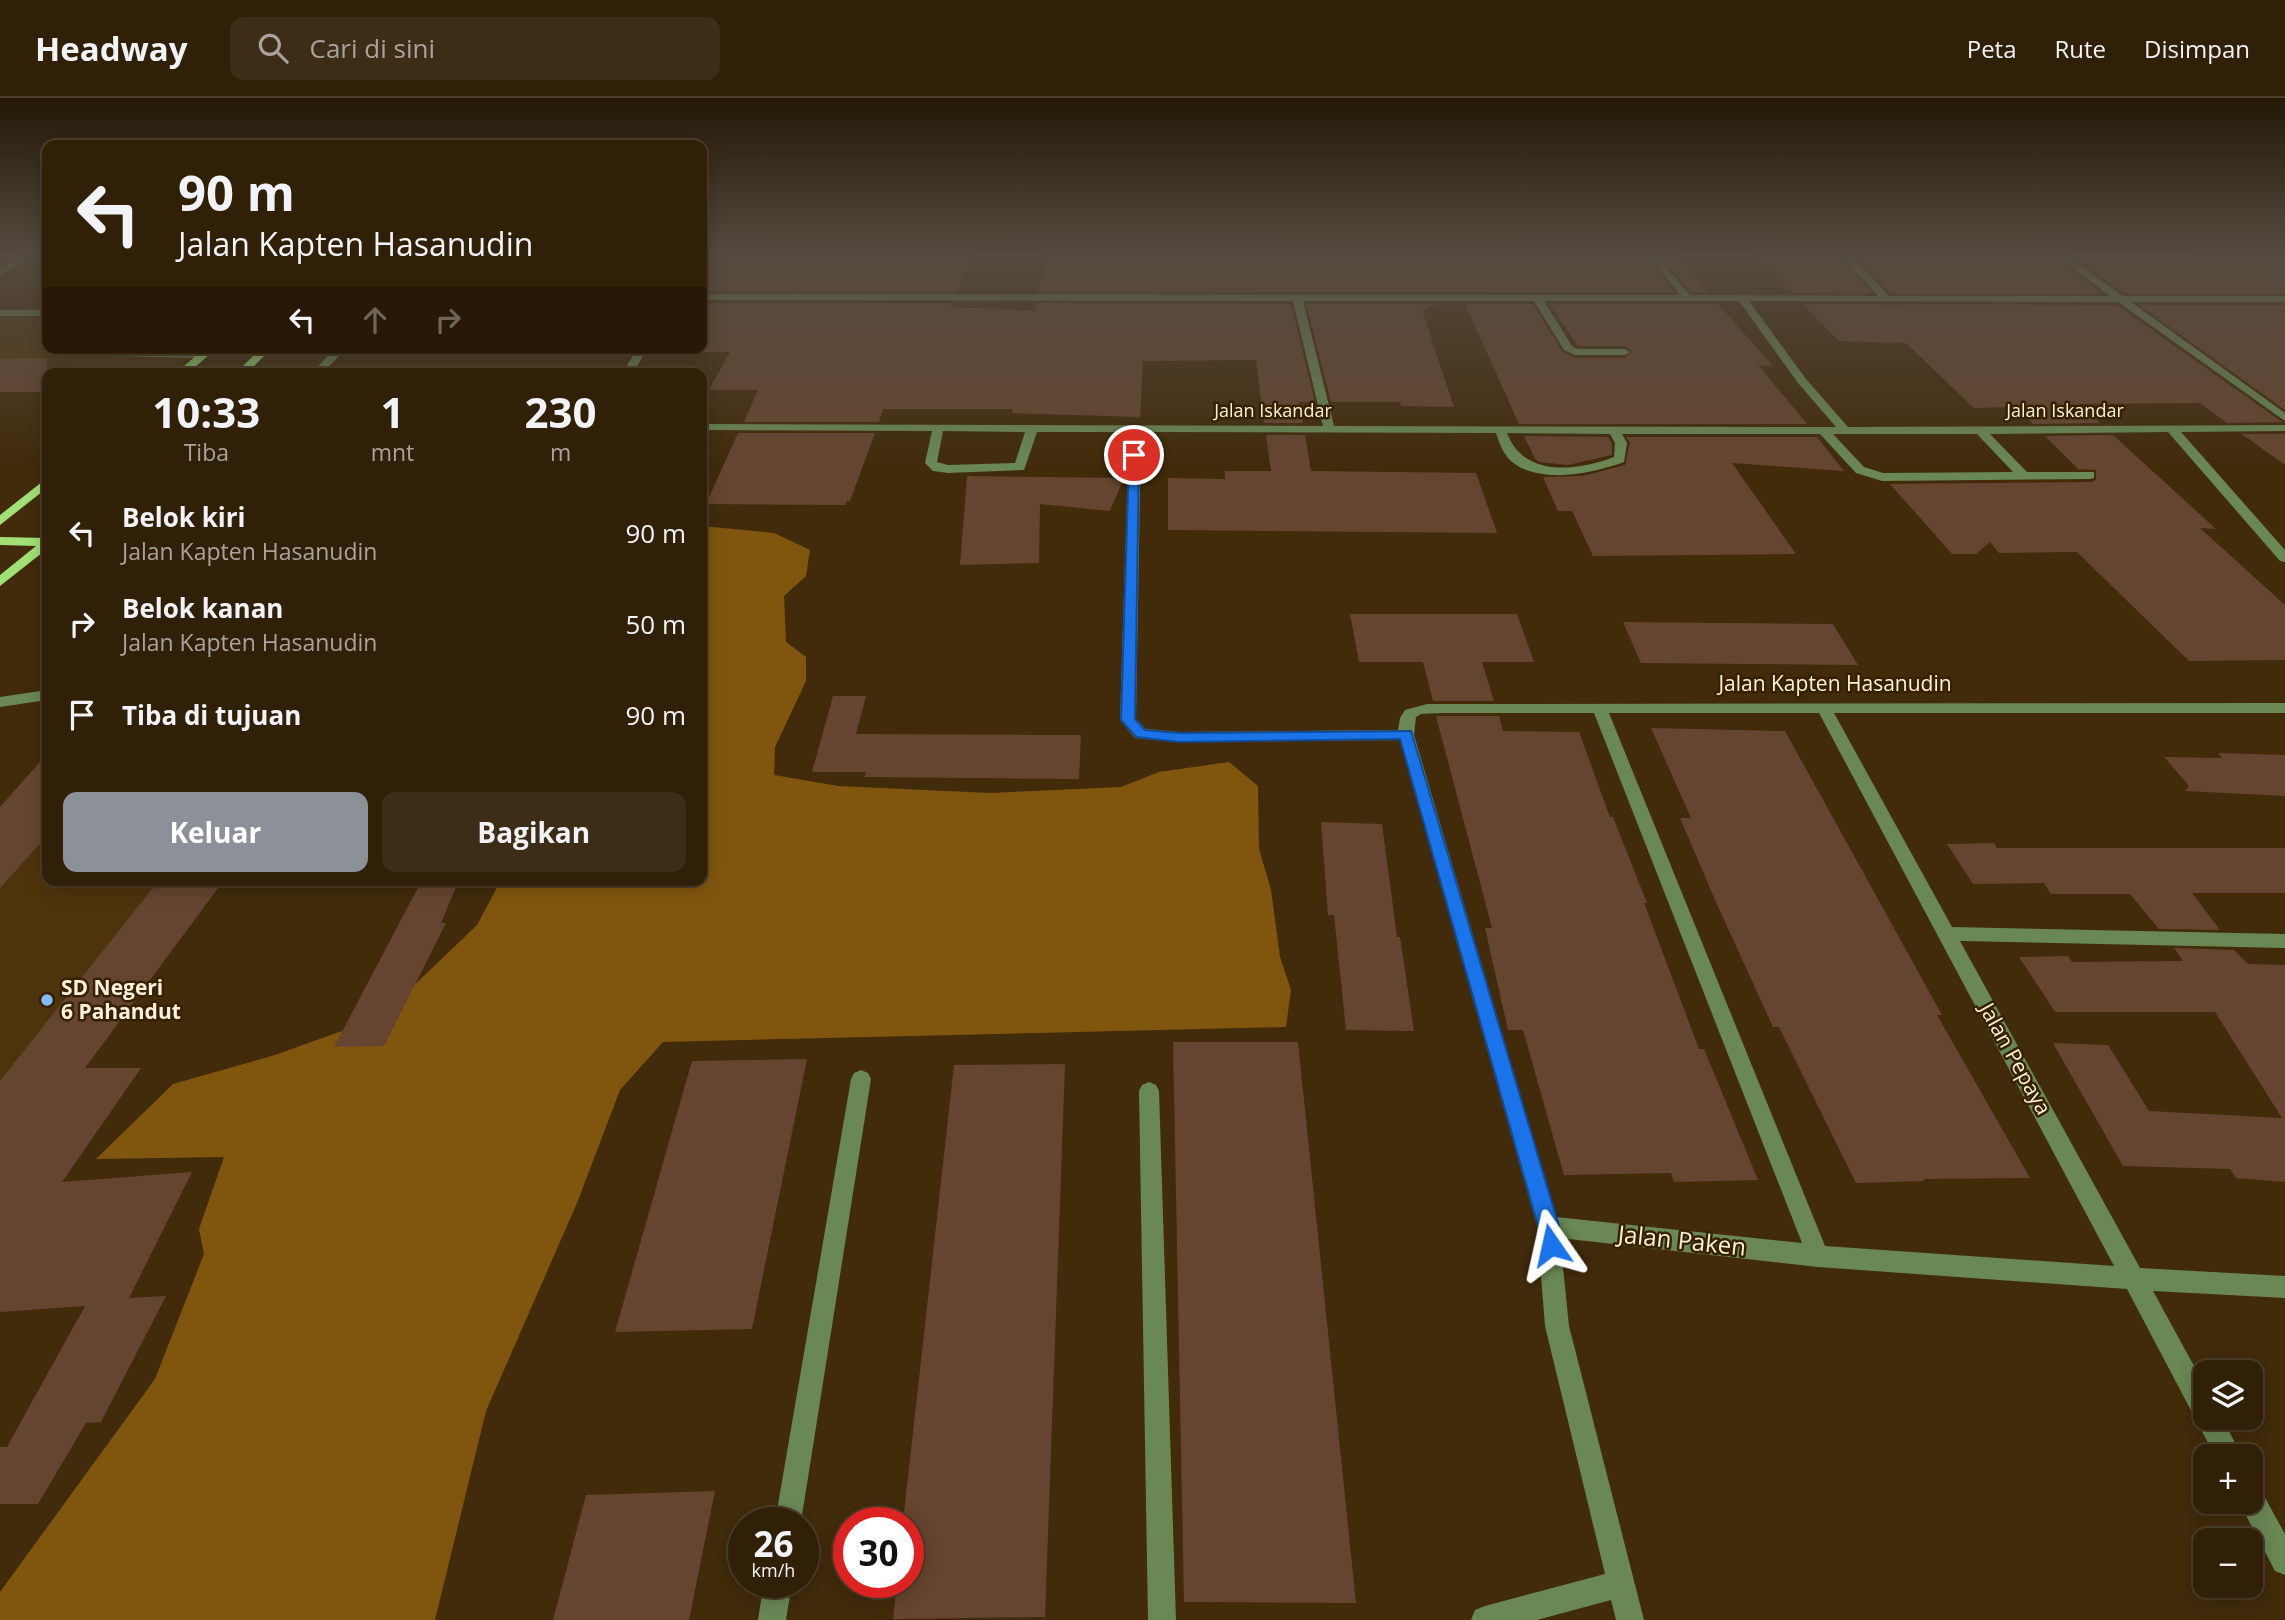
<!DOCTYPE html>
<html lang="id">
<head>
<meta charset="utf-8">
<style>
	:root { --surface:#312008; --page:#3d2d16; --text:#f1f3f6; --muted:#a8a39c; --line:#4c3e29; --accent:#8c9099 }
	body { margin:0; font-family:"Open Sans",sans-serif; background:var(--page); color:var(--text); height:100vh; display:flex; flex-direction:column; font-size:26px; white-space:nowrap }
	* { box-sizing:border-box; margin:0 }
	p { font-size:23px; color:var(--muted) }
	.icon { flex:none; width:38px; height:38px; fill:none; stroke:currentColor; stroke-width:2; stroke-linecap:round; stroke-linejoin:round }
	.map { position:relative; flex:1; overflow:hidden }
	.panel { position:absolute; left:42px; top:270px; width:665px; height:518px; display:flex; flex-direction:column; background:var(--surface); border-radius:14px; box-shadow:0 4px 18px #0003,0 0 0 2px var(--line) }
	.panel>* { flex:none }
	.hud { position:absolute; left:42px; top:42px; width:665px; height:214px; border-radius:14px; box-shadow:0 4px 18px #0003,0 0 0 2px var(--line); background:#312008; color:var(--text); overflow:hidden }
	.tools { position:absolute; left:2193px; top:1262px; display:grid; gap:14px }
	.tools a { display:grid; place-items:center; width:70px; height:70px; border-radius:14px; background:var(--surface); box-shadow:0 4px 18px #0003,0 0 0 2px var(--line); font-size:35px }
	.speed { position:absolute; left:728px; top:1409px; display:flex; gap:14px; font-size:35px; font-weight:700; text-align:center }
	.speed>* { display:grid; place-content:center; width:91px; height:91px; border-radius:50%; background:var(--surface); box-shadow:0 4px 18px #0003,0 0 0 2px var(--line); line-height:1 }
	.speed small { font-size:18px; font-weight:400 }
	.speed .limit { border:10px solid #d22; background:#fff; color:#111 }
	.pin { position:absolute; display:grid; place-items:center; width:60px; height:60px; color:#fff; margin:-30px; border:4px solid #fff; border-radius:50%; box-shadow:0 2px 7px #0007 }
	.me { position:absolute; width:77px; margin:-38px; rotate:349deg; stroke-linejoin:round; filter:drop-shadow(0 0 5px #0008) }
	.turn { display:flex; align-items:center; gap:24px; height:147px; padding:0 21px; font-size:32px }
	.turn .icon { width:91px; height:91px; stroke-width:2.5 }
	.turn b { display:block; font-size:49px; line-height:60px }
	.lanes { display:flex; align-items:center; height:66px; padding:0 21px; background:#0003; justify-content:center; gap:35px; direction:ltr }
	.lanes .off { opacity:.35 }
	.eta { display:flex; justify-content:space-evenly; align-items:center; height:119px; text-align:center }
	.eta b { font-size:42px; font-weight:700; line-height:49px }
	.primary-button { display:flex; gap:14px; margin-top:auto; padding:14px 21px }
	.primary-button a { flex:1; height:80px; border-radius:14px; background:var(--accent); color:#fff; font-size:28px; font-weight:700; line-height:80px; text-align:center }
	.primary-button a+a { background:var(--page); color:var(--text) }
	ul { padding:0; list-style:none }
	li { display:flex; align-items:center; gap:21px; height:91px; padding:0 21px }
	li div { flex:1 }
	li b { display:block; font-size:26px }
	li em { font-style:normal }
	header { display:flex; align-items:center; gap:42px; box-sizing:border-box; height:98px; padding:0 35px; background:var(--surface); border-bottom:2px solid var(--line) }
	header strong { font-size:33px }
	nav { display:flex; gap:38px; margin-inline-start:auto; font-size:24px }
	.search { width:490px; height:63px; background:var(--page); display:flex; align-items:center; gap:18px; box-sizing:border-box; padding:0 24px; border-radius:14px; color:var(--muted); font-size:26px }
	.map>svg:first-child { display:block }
	.built { fill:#4e340b }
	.forest { fill:#80560e }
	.building { fill:#654530 }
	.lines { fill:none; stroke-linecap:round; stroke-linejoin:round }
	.minor { fill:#698855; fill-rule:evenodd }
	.major { fill:#a0e074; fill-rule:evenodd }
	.route { fill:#1a73e8; stroke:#114b97; stroke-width:2 }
	.poi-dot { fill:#86bbfb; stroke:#362101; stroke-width:2.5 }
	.labels { text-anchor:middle; stroke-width:5; stroke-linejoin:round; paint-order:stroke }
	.far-street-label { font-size:18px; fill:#fef0de; stroke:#362101 }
	.street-label { font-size:21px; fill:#fef0de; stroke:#362101 }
	.poi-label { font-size:21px; font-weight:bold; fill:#fef0de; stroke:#362101; text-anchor:start }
	.near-street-label { font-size:24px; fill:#fef0de; stroke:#362101 }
</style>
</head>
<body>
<header>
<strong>Headway</strong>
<div class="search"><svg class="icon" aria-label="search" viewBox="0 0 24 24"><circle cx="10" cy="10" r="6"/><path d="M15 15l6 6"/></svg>Cari di sini</div>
<nav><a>Peta</a><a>Rute</a><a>Disimpan</a></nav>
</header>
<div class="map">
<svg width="2285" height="1522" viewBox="0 0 2285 1522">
	<rect width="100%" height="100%" fill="#412b0b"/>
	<!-- built -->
	<path class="built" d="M 47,219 L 47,250 L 195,250 L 166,275 L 47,275 L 47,280 L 0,279 L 0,220 Z
		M 0,735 L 47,736 L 47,782 L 187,782 L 0,1022 Z"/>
	<!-- forest -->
	<path class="forest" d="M 702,428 L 774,435 L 810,452 L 806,478 L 784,498 L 786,544 L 806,559 L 806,583 L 775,649 L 774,677 L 838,688 L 990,695 L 1121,689 L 1159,674 L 1229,664 L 1258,688 L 1259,751 L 1271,792 L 1280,859 L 1291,892 L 1286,929 L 663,944 L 620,992 L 577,1105 L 486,1313 L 435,1522 L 0,1522 L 0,1494 L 155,1281 L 204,1156 L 199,1131 L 224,1059 L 96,1061 L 173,986 L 275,957 L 381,919 L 477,827 L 501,782 L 702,782 Z"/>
	<!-- building -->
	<path class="building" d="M 702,155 L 975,155 L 957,194 L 702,193 Z
		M 1044,155 L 1643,155 L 1674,194 L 1038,194 Z
		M 1658,155 L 1674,155 L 1709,194 L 1691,194 Z
		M 1754,155 L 1838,155 L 1872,195 L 1793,195 Z
		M 1853,155 L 2050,155 L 2102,195 L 1890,195 Z
		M 2194,155 L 2285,155 L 2285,195 L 2124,195 L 2078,162 L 2205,163 Z
		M 702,205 L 952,205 L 950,209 L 1036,213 L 1037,205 L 1291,206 L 1315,304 L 1299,304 L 1303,325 L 1264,325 L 1256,262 L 1143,263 L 1140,319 L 1012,315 L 1013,311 L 883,311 L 879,324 L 744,324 L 758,292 L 709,292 L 730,254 L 702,254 Z
		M 1306,206 L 1438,206 L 1422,212 L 1454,309 L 1401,308 L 1400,304 L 1331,304 Z
		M 1465,206 L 1533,206 L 1562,253 L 1575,260 L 1625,260 L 1632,253 L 1625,248 L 1578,248 L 1549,206 L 1718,206 L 1773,268 L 1758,267 L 1807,326 L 1519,326 Z
		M 1803,206 L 2117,207 L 2282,324 L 2227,325 L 2200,305 L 2079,306 L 2100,325 L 2033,326 L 2016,309 L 1974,310 L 1906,245 L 1839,243 Z
		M 2139,207 L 2285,207 L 2285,312 Z
		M 0,260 L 47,261 L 47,294 L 0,294 Z
		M 738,335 L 875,335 L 850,403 L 847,403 L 845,407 L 706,406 Z
		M 2242,336 L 2285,336 L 2285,367 Z
		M 1266,337 L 1305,337 L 1311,373 L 1476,375 L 1497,435 L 1168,432 L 1168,380 L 1225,381 L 1225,373 L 1271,373 Z
		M 2113,337 L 2216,431 L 2200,430 L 2285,507 L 2285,562 L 2189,563 L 2077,454 L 1999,455 L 1990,444 L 1976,456 L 1952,456 L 1890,386 L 2091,384 L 2096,382 L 2096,372 L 2078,371 L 2045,338 Z
		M 1524,338 L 1608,339 L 1612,346 L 1612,357 L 1568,367 L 1539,364 L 1535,361 Z
		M 1626,339 L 1817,339 L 1844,373 L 1732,365 L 1796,456 L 1593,458 L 1572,413 L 1558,413 L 1543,379 L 1583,378 L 1625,367 L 1630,345 Z
		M 967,378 L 1040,379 L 1124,380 L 1110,413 L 1040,406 L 1039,465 L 960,467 Z
		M 1350,516 L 1517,516 L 1534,564 L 1482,564 L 1494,603 L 1433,603 L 1423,564 L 1359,564 Z
		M 1623,524 L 1833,526 L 1858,567 L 1641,565 Z
		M 833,598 L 866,598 L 856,636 L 1081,637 L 1079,681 L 864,679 L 866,674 L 812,674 Z
		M 1436,618 L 1499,618 L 1503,633 L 1579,634 L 1610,719 L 1613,719 L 1647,805 L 1644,805 L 1699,951 L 1704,951 L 1758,1082 L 1674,1084 L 1671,1075 L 1564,1077 L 1523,932 L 1508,932 L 1485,830 L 1492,830 Z
		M 1651,630 L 1785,633 L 1942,917 L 1937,917 L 2030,1080 L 1923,1081 L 1924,1083 L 1856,1085 L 1779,929 L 1773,929 L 1715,802 L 1680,720 L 1691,720 Z
		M 2218,655 L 2285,657 L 2285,698 L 2185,693 L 2189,688 L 2164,659 L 2222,660 Z
		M 47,656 L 47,738 L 0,790 L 0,709 Z
		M 1321,724 L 1382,726 L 1397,839 L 1400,839 L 1414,933 L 1346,932 L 1334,817 L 1328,817 Z
		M 1994,745 L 1997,750 L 2285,750 L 2285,795 L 2192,795 L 2220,832 L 2159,831 L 2130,796 L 2051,796 L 2044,785 L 1973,786 L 1947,746 Z
		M 159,782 L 224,782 L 85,970 L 141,970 L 62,1084 L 192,1074 L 129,1200 L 166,1198 L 101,1324 L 86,1325 L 38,1406 L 0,1406 L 0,1349 L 7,1349 L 85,1208 L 0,1214 L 0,983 Z
		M 422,782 L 459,782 L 441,825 L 446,825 L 384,948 L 334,949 Z
		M 2174,850 L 2234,852 L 2248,866 L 2285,867 L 2285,1084 L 2236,1080 L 2230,1071 L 2123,1068 L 2053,945 L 2108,947 L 2149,1013 L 2282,1020 L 2215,914 L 2055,914 L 2019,859 L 2068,858 L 2072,864 L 2183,863 Z
		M 1173,944 L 1298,944 L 1356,1505 L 1184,1504 Z
		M 807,961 L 752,1231 L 615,1234 L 692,963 Z
		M 1065,966 L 1045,1519 L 893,1521 L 897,1484 L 908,1484 L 908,1424 L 903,1424 L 954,967 Z
		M 715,1393 L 689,1522 L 553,1522 L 586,1397 Z"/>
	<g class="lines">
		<!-- minor -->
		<path class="minor" d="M 25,155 L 36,155 L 0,178 L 0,171 Z
			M 1645,155 L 1654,155 L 1690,197 L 1878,198 L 1840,155 L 1849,155 L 1889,198 L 2110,198 L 2053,155 L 2063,155 L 2123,198 L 2285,198 L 2285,204 L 2131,204 L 2285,315 L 2285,323 L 2118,204 L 1749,203 L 1806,281 L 1848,329 L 2285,327 L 2285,333 L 2181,334 L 2285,452 L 2285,464 L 2280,463 L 2168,334 L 1990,336 L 2027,374 L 2094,374 L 2094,380 L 2090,381 L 1882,383 L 1856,375 L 1820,336 L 1622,336 L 1627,345 L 1624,364 C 1593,375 1541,387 1512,364 C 1504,357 1499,345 1496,335 L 1141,334 L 1136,621 L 1146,631 L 1179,634 L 1398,632 L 1400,620 L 1405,612 L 1427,606 L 2285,605 L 2285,615 L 1834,615 L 1952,829 L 2285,836 L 2285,850 L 1960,843 L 2140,1170 L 2285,1178 L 2285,1200 L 2153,1193 L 2205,1288 L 2205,1320 L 2222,1320 L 2242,1358 L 2215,1358 L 2127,1191 L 1818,1169 L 1560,1140 L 1569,1228 L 1644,1522 L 1616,1522 L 1611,1502 L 1537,1522 L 1471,1522 L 1475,1512 L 1485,1508 L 1605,1476 L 1545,1228 L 1537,1128 L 1400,642 L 1179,644 L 1135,640 L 1120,622 L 1129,334 L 1037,334 L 1024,372 L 948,375 L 933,373 L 925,365 L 932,333 L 702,332 L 702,326 L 1323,328 L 1293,203 L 702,202 L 702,196 L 1680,197 ZM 1303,203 L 1534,203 L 1564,252 L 1575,257 L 1625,257 L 1630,254 L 1625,251 L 1577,251 L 1572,248 L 1544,203 L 1739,203 L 1798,285 L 1836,329 L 1334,328 ZM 943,333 L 1025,334 L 1015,365 L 948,367 L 937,364 ZM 1507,335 L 1610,336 L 1615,345 L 1614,359 C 1577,373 1524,380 1507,335 ZM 1833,336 L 1977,336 L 2013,374 L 1883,375 L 1864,369 ZM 1443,615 L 1594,615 L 1802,1145 L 1556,1119 L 1414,637 L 1416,619 L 1421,616 ZM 1609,615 L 1819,615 L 2114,1168 L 1825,1148 Z
			M 0,212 L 47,212 L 47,218 L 0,218 Z
			M 94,250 L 203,254 L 208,257 L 203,260 L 109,258 L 94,255 Z
			M 335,250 L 346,250 L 323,275 L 312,275 Z
			M 638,250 L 648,250 L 633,275 L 622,275 Z
			M 47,592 L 47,602 L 0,609 L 0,599 Z
			M 861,972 L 868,975 L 871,981 L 801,1424 L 775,1424 L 851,981 L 854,975 Z
			M 1149,984 L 1156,987 L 1159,993 L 1176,1522 L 1148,1522 L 1139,993 L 1142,987 Z
			M 2250,1385 L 2259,1389 L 2285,1436 L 2285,1477 L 2275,1473 L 2239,1404 L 2250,1404 Z
			M 764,1484 L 792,1484 L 786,1522 L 758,1522 Z"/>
		<!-- major -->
		<path class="major" d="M 205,250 L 217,250 L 188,275 L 176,275 Z
			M 261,250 L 272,250 L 247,275 L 236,275 Z
			M 47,380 L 47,390 L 0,427 L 0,417 Z
			M 0,439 L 47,440 L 47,451 L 0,488 L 0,477 L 36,448 L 0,447 Z"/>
	</g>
	<!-- sky -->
	<linearGradient id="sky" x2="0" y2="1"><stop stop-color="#241806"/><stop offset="0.42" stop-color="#544a3f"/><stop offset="1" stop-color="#544a3f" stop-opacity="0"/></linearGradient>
	<rect width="2285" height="368" fill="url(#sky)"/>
	<!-- route -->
	<path class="route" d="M 1134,354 L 1139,357 L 1135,621 L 1145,632 L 1179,635 L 1411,633 L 1559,1128 L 1561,1147 L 1558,1154 L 1551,1157 L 1544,1154 L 1538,1128 L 1400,641 L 1179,644 L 1136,639 L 1121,622 L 1129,357 Z"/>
	<!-- markers -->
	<circle class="poi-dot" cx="47" cy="902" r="7"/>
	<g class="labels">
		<!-- far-street labels -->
		<g class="far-street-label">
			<text x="1273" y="319">Jalan Iskandar</text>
			<text x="2065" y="319">Jalan Iskandar</text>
		</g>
		<!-- street labels -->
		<g class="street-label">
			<text x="1835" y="593">Jalan Kapten Hasanudin</text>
			<text transform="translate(2015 961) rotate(61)" y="7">Jalan Pepaya</text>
		</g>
		<!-- poi labels -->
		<g class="poi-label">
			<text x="61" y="897">SD Negeri<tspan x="61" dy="24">6 Pahandut</tspan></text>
		</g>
		<!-- near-street labels -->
		<g class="near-street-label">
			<text transform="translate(1682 1143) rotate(6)" y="8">Jalan Paken</text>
		</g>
	</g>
</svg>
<div class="tools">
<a><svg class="icon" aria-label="layers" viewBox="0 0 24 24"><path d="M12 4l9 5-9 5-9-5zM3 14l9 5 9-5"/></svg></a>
<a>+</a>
<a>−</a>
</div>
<div class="speed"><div>26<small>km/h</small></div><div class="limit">30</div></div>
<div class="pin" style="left:1134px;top:357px;background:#d93025"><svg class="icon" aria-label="arrive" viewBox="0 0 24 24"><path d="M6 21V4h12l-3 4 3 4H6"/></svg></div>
<svg class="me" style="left:1551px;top:1147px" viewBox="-20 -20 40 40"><path d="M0-17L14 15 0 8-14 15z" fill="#1a73e8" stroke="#fff" stroke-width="4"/></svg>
<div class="hud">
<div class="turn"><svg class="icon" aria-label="left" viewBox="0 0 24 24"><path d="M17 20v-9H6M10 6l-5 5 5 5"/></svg><div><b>90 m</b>Jalan Kapten Hasanudin</div></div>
<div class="lanes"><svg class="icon" aria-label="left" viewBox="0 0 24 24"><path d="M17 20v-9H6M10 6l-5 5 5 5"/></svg><svg class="icon off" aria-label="ahead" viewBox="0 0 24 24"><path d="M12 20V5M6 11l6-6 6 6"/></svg><svg class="icon off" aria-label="right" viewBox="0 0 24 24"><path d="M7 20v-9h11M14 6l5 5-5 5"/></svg></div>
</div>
<section class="panel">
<div class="eta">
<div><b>10:33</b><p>Tiba</p></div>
<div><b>1</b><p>mnt</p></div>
<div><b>230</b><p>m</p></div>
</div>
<ul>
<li><svg class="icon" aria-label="left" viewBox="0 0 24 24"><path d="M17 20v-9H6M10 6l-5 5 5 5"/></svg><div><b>Belok kiri</b><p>Jalan Kapten Hasanudin</p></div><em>90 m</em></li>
<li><svg class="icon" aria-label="right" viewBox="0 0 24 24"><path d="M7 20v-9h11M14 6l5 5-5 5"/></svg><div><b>Belok kanan</b><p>Jalan Kapten Hasanudin</p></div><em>50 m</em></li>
<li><svg class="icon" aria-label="arrive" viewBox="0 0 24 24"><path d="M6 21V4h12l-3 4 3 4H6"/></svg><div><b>Tiba di tujuan</b></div><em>90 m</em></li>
</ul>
<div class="primary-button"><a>Keluar</a><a>Bagikan</a></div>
</section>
</div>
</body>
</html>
